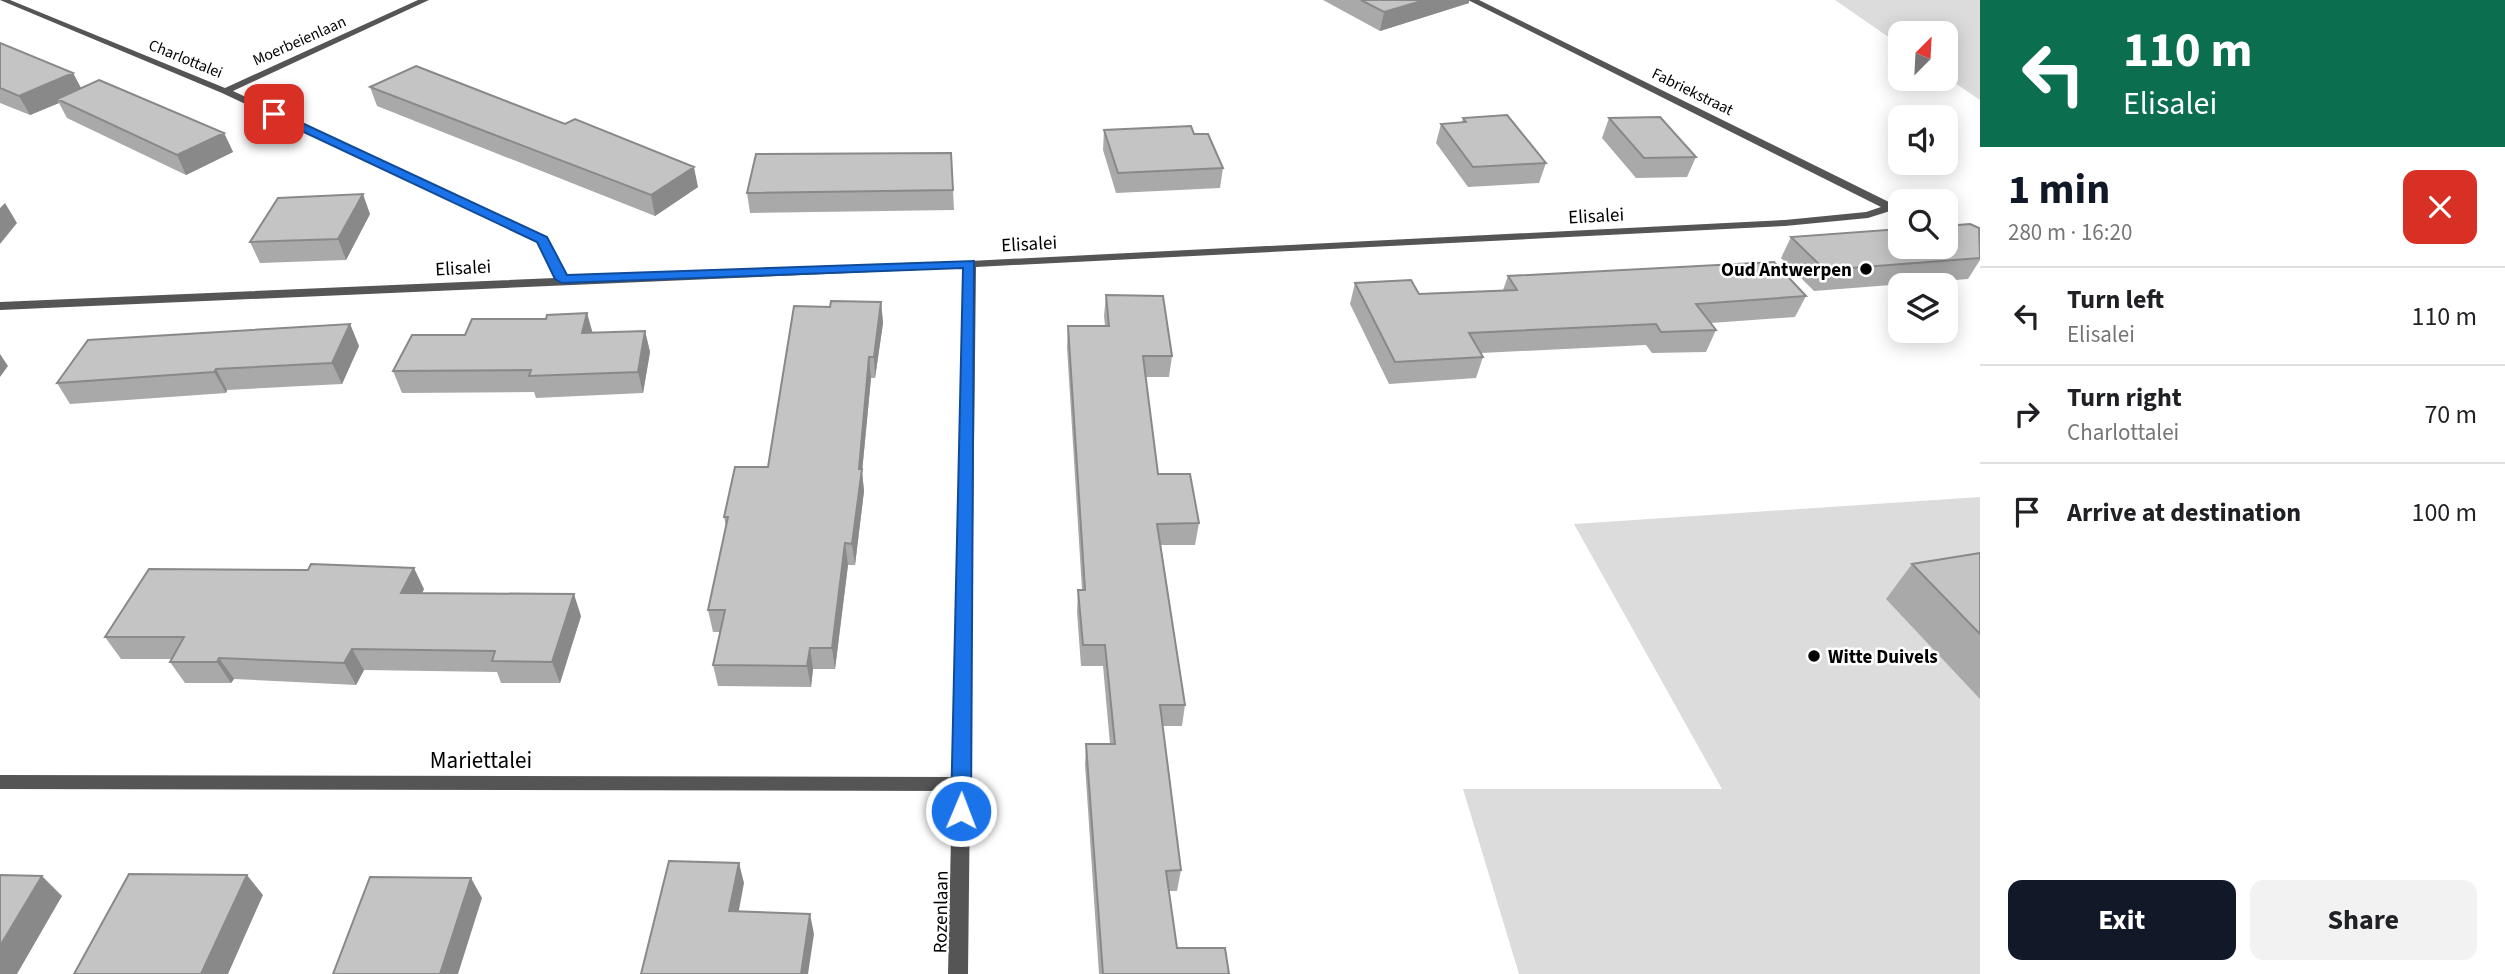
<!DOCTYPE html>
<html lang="en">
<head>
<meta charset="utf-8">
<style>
	:root { --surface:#fff; --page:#f2f2f2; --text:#202124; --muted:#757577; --line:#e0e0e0; --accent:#111827 }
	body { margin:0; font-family:"Source Sans 3",sans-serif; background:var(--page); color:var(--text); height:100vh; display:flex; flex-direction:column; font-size:26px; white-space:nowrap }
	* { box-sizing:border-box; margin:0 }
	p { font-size:23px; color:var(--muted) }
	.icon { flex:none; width:38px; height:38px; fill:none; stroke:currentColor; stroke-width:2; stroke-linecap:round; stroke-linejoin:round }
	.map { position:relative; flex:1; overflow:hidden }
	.panel { display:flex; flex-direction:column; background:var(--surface); width:525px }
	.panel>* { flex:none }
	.top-card { background:#0b6e4f; color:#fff; overflow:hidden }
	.needle { width:46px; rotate:24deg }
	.fabs { position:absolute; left:1888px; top:21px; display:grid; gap:14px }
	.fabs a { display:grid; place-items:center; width:70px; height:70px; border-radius:14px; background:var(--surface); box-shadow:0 4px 18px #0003; font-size:35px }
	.pin { position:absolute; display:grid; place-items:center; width:60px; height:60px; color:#fff; margin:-30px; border-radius:14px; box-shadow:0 4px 10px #0006 }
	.me { position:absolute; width:77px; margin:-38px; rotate:1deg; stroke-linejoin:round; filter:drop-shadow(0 0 5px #0008) }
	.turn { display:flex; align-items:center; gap:24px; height:147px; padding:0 28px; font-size:32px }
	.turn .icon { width:91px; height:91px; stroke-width:2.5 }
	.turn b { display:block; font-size:49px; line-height:60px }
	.round { display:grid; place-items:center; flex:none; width:74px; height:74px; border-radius:14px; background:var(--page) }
	.head { display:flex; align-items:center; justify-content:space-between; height:119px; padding:0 28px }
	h1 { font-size:42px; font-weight:700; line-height:52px; color:var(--accent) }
	.primary-button { display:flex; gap:14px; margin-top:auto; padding:14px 28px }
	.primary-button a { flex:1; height:80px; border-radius:14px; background:var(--accent); color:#fff; font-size:28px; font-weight:700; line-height:80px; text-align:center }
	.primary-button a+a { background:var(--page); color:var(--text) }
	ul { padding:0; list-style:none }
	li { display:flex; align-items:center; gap:21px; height:98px; padding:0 28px; border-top:2px solid var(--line) }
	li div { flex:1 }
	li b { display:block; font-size:26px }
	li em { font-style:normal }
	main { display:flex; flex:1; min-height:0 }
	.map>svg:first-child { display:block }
	.green { fill:#dcdcdc }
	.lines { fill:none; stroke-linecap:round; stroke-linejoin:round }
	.street { fill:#555; fill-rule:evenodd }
	.wall { fill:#a9a9a9 }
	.shaded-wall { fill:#898989 }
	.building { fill:#c4c4c4; stroke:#898989; stroke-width:2 }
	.route { fill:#1a73e8; stroke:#114b97; stroke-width:2 }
	.poi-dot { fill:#000; stroke:#fff; stroke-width:2.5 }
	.labels { text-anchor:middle; stroke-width:5; stroke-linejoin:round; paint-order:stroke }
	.far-street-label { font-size:16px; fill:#000; stroke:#fff }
	.street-label { font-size:19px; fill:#000; stroke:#fff }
	.poi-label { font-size:19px; font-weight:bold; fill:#000; stroke:#fff; text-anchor:end }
	.near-street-label { font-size:23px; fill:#000; stroke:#fff }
</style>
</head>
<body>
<main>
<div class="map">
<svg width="1980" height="974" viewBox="0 0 1980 974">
	<rect width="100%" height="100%" fill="#fff"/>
	<!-- green -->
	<path class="green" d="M 1835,0 L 1980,0 L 1980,100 L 1946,77 L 1946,33 L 1900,33 L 1900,45 Z
		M 1980,497 L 1980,974 L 1519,974 L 1463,789 L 1722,789 L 1574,524 Z"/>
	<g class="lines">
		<!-- street -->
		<path class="street" d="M 0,0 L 10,0 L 225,88 L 418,0 L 429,0 L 233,91 L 547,237 L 567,278 L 970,261 L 1785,220 L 1866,212 L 1881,207 L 1468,0 L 1479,0 L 1895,205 L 1900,208 L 1900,215 L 1890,211 L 1868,218 L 1785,226 L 976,267 L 968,974 L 948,974 L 952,791 L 0,789 L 0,775 L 953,777 L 964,268 L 0,310 L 0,302 L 555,278 L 538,241 L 222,93 Z"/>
	</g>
	<!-- wall -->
	<path class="wall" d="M 1323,0 L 1469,0 L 1469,3 L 1380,31 Z
		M 0,43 L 73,73 L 81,88 L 224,133 L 233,152 L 186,175 L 67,118 L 59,103 L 30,115 L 0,103 Z
		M 370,87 L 565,124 L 698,187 L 655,216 L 377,106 Z
		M 1463,118 L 1546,163 L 1539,183 L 1468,187 L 1436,143 L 1441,124 L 1462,122 Z
		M 1609,118 L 1696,157 L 1687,177 L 1636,178 L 1602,138 Z
		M 1104,130 L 1194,134 L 1223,168 L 1220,188 L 1116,193 L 1103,150 Z
		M 953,190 L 954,210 L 750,213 L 747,193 Z
		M 370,214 L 346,260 L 260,263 L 250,242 Z
		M 1791,237 L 1980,243 L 1980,260 L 1968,279 L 1814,291 L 1781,258 Z
		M 1508,276 L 1806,296 L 1795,317 L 1711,323 L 1716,330 L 1706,352 L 1652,353 L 1646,345 L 1481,353 L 1483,357 L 1476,378 L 1389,384 L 1350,304 L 1355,283 L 1419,294 L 1503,290 Z
		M 1106,295 L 1172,356 L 1169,377 L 1146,377 L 1158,474 L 1199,523 L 1195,545 L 1161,545 L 1185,705 L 1182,726 L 1163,726 L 1181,870 L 1177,891 L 1169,891 L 1177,948 L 1229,974 L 1099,974 L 1085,765 L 1086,744 L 1110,744 L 1103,666 L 1081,666 L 1077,612 L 1078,590 L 1082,590 L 1067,347 L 1068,326 L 1105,326 L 1104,316 Z
		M 881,302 L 883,323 L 875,378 L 871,378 L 862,472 L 864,491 L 855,565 L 848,565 L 835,669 L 813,669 L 811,687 L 718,686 L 713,665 L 720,632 L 713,632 L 708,610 L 726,527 L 724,517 L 768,467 L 830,307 Z
		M 587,313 L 592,333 L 645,331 L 650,352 L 643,393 L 536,398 L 534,392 L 402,393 L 393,371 L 465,335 L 546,319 Z
		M 350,324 L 359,346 L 342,384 L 227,390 L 226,393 L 70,404 L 57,383 Z
		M 1980,553 L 1980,699 L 1886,599 L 1912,564 Z
		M 424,589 L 422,593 L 581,616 L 560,683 L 501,683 L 497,672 L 364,670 L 356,685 L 234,679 L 231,683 L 185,683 L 170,662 L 172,659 L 121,659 L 105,637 Z"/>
	<!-- shaded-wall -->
	<path class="shaded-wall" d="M 1425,0 L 1469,0 L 1469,3 L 1380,31 L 1384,12 Z
		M 73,73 L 83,92 L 57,99 L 59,103 L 30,115 L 19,96 Z
		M 224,133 L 233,152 L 186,175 L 177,155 Z
		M 694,167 L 698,187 L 655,216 L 651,195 Z
		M 363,194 L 370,214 L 346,260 L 338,239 Z
		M 5,203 L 17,223 L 0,244 L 0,208 Z
		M 881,302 L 883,323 L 875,378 L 874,357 Z
		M 587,313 L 593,334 L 582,333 Z
		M 350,324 L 359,346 L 342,384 L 332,363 Z
		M 645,331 L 650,352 L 643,393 L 638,372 Z
		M 0,354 L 8,366 L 0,377 Z
		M 869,357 L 871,378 L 862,472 L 864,491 L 855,565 L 852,544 Z
		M 216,369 L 227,390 L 226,393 L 214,372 Z
		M 845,543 L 848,565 L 835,669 L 832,648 Z
		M 414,568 L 424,589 L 412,615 L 401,593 Z
		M 574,594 L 581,616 L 560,683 L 552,662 Z
		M 810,648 L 813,669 L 811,687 L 807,666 Z
		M 352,649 L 364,670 L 356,685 L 344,663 Z
		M 219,658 L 234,679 L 231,683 L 217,662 Z
		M 739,863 L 744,883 L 735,931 L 729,911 Z
		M 247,875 L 263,895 L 228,974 L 201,974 Z
		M 42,876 L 62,896 L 17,974 L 0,974 L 0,946 Z
		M 471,878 L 482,898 L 458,974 L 440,974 Z
		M 810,914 L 814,934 L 808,974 L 801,974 Z"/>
	<!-- building -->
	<path class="building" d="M 1361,0 L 1425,0 L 1384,12 Z
		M 0,43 L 73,73 L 19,96 L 0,88 Z
		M 416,66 L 565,124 L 575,119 L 694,167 L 651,195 L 370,87 Z
		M 99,80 L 224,133 L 177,155 L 57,99 Z
		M 1507,115 L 1546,163 L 1473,167 L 1441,124 L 1466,122 L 1463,118 Z
		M 1660,117 L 1696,157 L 1644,158 L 1609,118 Z
		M 1191,126 L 1194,134 L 1208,134 L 1223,168 L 1118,173 L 1104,130 Z
		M 951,153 L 953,190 L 747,193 L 756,154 Z
		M 363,194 L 338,239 L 250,242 L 278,198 Z
		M 1970,224 L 1979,228 L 1980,258 L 1825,270 L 1791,237 L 1900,229 L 1900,247 L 1946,247 L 1946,226 Z
		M 1774,262 L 1806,296 L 1696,304 L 1716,330 L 1661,332 L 1656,324 L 1469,333 L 1483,357 L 1395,362 L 1355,283 L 1411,280 L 1419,294 L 1517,290 L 1508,276 Z
		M 1106,295 L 1163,296 L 1172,356 L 1143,356 L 1158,474 L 1190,474 L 1199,523 L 1157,524 L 1185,705 L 1160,705 L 1181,870 L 1166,871 L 1177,948 L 1225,948 L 1229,974 L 1103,974 L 1086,744 L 1115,744 L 1105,645 L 1083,645 L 1078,590 L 1085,590 L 1068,326 L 1109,326 Z
		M 831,301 L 881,302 L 874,357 L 869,357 L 859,469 L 862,469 L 852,544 L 845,543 L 832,648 L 810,648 L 807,666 L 713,665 L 725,610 L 708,610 L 728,517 L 724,517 L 735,467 L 768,467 L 794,306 L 830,307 Z
		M 587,313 L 582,333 L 645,331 L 638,372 L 529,376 L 531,370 L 393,371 L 412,335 L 465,335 L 472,319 L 546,319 L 547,315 Z
		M 350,324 L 332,363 L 216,369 L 214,372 L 57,383 L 88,340 Z
		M 1980,553 L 1980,634 L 1912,564 Z
		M 311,564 L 414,568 L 401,593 L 574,594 L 552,662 L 492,661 L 495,651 L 352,649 L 344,663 L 219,658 L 217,662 L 170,662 L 184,637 L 105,637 L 149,569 L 308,570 Z
		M 669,861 L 739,863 L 729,911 L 810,914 L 801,974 L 641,974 Z
		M 129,874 L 247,875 L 201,974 L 74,974 Z
		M 0,875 L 42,876 L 0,946 Z
		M 370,877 L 471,878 L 440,974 L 333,974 Z"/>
	<!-- route -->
	<path class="route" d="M 274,110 L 547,237 L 567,275 L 974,261 L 971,811 L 968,817 L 961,820 L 954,817 L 951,811 L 963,268 L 562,283 L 555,279 L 537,242 L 270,116 L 270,111 Z"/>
	<!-- markers -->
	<g class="poi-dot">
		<circle cx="1866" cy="269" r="7"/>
		<circle cx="1814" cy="656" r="7"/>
	</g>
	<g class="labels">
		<!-- far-street labels -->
		<g class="far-street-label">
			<text transform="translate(299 40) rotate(-24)" y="6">Moerbeienlaan</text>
			<text transform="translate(186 58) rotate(22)" y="6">Charlottalei</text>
			<text transform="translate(1693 91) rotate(26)" y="6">Fabriekstraat</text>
		</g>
		<!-- street labels -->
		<g class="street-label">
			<text transform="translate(1596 215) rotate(-3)" y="7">Elisalei</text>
			<text transform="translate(1029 243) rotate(-3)" y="7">Elisalei</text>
			<text transform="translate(463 267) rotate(-3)" y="7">Elisalei</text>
			<text transform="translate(940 912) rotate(-89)" y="7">Rozenlaan</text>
		</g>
		<!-- poi labels -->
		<g class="poi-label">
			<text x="1852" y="276">Oud Antwerpen</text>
			<text x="1828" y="663" text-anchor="start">Witte Duivels</text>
		</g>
		<!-- near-street labels -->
		<g class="near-street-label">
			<text x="481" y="768">Mariettalei</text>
		</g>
	</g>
</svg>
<div class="fabs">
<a><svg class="needle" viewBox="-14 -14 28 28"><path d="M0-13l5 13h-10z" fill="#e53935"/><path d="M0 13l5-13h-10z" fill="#757577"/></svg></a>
<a><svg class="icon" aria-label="sound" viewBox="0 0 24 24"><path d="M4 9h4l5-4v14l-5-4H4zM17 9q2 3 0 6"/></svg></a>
<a><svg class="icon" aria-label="search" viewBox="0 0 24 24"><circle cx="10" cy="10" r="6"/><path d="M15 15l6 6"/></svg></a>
<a><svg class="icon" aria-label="layers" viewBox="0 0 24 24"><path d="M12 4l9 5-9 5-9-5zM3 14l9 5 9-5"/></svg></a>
</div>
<div class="pin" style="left:274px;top:114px;background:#d93025"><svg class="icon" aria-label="arrive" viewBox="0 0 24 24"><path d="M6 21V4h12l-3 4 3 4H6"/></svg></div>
<svg class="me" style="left:961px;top:811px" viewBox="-20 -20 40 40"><circle r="17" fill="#1a73e8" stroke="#fff" stroke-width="3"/><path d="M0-11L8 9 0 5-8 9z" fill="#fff"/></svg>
</div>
<section class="panel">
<div class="top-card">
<div class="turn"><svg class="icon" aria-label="left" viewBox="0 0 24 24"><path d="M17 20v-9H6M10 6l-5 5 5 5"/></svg><div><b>110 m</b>Elisalei</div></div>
</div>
<div class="head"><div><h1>1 min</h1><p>280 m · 16:20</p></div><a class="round" style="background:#d93025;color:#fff"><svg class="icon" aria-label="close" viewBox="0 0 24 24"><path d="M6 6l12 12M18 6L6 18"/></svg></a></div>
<ul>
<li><svg class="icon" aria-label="left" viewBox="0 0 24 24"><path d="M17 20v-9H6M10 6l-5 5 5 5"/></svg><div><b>Turn left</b><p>Elisalei</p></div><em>110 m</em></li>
<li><svg class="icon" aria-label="right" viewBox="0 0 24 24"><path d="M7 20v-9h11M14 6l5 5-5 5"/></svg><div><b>Turn right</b><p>Charlottalei</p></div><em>70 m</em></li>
<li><svg class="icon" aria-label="arrive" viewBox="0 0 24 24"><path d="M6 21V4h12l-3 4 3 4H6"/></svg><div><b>Arrive at destination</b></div><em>100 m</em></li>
</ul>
<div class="primary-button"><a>Exit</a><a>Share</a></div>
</section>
</main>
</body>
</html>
